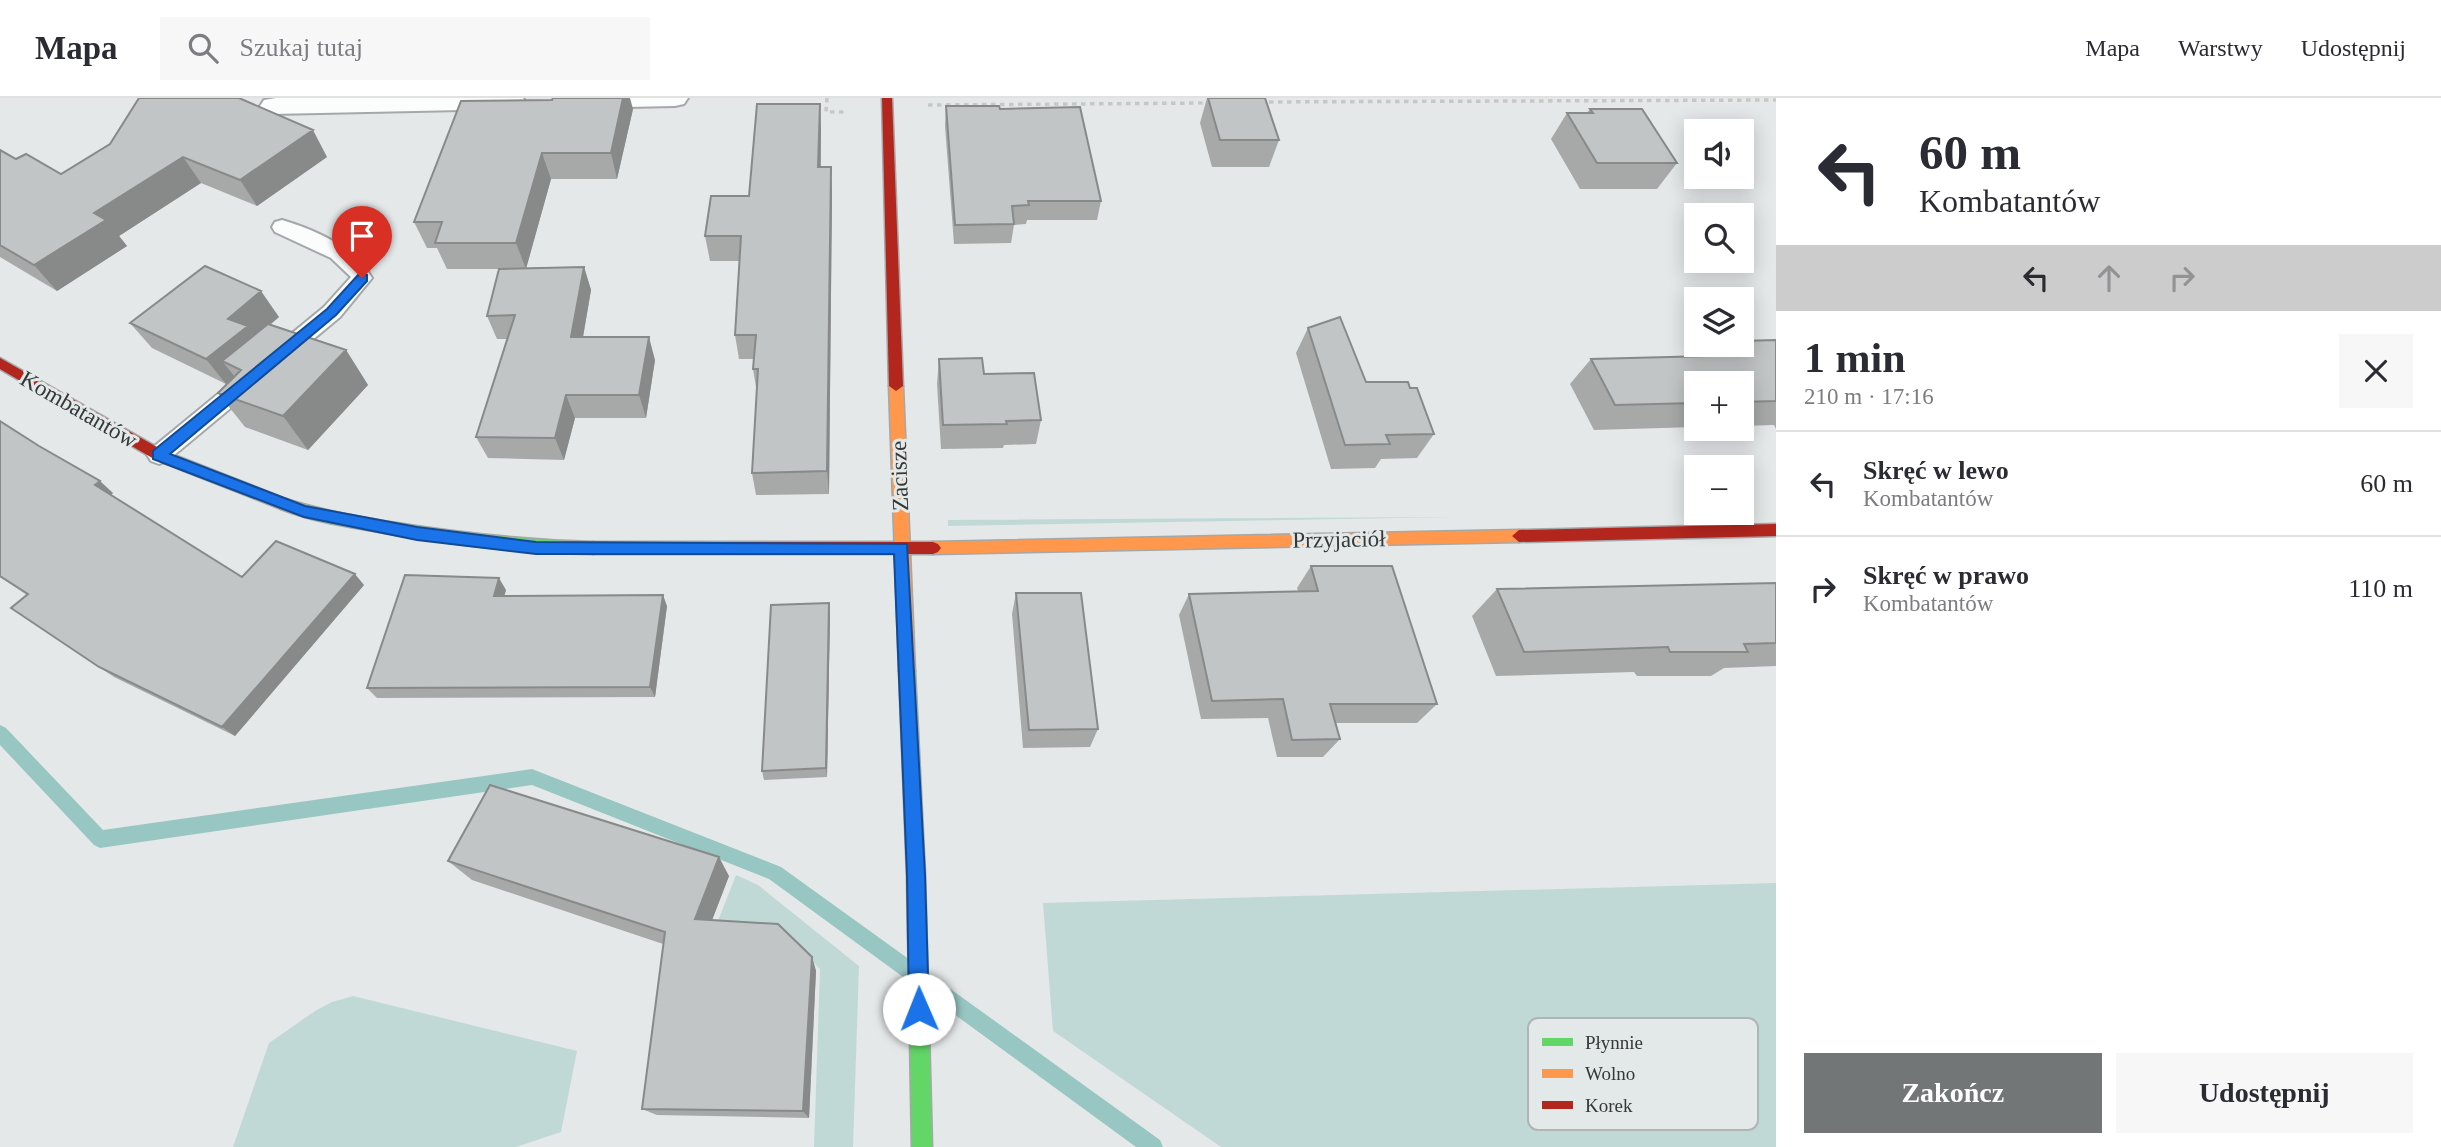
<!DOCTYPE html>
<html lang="pl">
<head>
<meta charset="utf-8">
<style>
	:root { --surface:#fff; --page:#f7f7f7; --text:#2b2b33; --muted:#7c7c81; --line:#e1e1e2; --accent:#727676 }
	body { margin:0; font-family:Georgia,serif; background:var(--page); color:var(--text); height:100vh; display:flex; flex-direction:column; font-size:26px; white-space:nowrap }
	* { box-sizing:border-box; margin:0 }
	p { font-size:23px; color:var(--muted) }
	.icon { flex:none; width:38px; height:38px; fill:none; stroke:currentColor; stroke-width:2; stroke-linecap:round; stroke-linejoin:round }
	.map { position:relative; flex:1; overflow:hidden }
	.panel { display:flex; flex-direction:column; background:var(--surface); width:665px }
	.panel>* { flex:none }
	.guide { background:#fff; color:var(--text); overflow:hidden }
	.fabs { position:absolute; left:1684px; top:21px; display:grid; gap:14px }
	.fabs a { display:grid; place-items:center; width:70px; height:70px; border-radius:0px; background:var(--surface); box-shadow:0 4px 18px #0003; font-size:35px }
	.pin { position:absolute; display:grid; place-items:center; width:60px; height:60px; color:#fff; margin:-72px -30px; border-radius:50% 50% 50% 0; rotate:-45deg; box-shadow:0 0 7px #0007 }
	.pin .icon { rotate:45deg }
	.me { position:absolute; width:77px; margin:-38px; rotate:359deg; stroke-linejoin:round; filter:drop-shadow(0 0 5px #0008) }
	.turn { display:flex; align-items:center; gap:24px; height:147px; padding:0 28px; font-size:32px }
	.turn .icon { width:91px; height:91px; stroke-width:2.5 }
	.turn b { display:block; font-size:49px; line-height:60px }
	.lanes { display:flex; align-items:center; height:66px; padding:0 28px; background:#0003; justify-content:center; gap:35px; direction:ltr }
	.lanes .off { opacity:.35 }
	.round { display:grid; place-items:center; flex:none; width:74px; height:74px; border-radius:0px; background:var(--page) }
	.overview { display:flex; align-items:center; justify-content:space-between; height:119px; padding:0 28px }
	h1 { font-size:42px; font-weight:600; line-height:52px }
	.cta { display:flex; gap:14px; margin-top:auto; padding:14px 28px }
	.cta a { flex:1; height:80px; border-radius:0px; background:var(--accent); color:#fff; font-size:28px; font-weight:600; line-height:80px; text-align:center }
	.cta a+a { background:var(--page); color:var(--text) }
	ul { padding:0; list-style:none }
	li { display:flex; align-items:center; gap:21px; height:105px; padding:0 28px; border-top:2px solid var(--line) }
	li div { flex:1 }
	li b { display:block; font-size:26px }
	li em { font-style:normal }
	header { display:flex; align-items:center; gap:42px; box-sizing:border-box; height:98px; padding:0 35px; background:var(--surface); border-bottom:2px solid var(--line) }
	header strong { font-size:33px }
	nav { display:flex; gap:38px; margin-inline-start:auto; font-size:24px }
	.search { width:490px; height:63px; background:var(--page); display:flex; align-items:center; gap:18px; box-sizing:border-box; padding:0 24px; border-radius:0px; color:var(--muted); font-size:26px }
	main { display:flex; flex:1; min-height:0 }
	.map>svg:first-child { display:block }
	.green { fill:#c1d9d6 }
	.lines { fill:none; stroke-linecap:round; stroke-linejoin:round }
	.stream { fill:#98c6c2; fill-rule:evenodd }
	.lane-casing { stroke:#a5a8a8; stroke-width:4 }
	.street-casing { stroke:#a5a8a8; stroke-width:4 }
	.fast-casing { stroke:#a5a8a8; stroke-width:3 }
	.slow-casing { stroke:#a5a8a8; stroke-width:3 }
	.jam-casing { stroke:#a5a8a8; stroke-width:3 }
	.path { stroke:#c7c7c7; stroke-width:3.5; stroke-dasharray:4.5 4.5; stroke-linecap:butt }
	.lane { fill:#fbfcfc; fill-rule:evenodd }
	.street { fill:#fbfcfc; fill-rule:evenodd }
	.fast { fill:#63d668; fill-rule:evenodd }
	.slow { fill:#ff974d; fill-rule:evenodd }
	.jam { fill:#b3261e; fill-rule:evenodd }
	.wall { fill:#a7a9a9 }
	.shaded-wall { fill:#888a8a }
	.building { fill:#c2c5c5; stroke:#888a8a; stroke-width:2 }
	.route { fill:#1a73e8; stroke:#114b97; stroke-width:2 }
	.labels { text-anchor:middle; stroke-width:6; stroke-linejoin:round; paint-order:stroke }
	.street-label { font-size:23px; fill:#353838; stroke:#e3e9e9 }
	.key { fill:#e3e9e9; stroke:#afb4b4; stroke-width:2 }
	.key-label { font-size:19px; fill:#353838 }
</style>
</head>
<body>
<header>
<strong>Mapa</strong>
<div class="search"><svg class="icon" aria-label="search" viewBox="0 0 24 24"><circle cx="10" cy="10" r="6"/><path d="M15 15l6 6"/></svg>Szukaj tutaj</div>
<nav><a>Mapa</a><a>Warstwy</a><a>Udostępnij</a></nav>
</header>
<main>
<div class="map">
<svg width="1776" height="1049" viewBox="0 0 1776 1049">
	<rect width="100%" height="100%" fill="#e4e8e8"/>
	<!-- green -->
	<path class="green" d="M 1457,419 L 948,428 L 948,422 Z
		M 736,777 L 758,787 L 859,868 L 853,1049 L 814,1049 L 820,871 L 786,838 L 714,833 Z
		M 1776,785 L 1776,1049 L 1221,1049 L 1053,933 L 1043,805 Z
		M 353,898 L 577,953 L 561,1034 L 516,1049 L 233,1049 L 269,945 L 315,913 L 332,904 Z"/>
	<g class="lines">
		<!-- stream -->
		<path class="stream" d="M 0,627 L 6,630 L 103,732 L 532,671 L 781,769 L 1160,1042 L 1163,1049 L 1136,1049 L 769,781 L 532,687 L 100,750 L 94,747 L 0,647 Z"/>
		<!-- lane casing -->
		<g class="lane-casing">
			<path id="lane" d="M 282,122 C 316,132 354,149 372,180 L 340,219 L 167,363 L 159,366 L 151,363 L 147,357 L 151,351 L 324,209 L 351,179 L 331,160 L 275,134 L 272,129 L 275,124 Z"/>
		</g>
		<!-- street casing -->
		<g class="street-casing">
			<path id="street" d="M 276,0 L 523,0 L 525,3 L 521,9 L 512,11 L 273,16 L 264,14 L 260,8 L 264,2 Z
				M 567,0 L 688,0 L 684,6 L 675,8 L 579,10 L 570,8 Z"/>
		</g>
		<!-- fast casing -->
		<g class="fast-casing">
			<path id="fast" d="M 286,401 C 320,412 355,418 390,424 C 458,435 525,442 593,444 L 598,446 L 601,450 L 598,454 L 593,456 C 523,455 454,447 385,435 C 350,429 314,424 281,411 L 279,407 Z
				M 907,566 L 913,568 L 915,573 L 925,777 L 932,1049 L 912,1049 L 907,777 L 899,573 L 901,568 Z"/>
		</g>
		<!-- slow casing -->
		<g class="slow-casing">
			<path id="slow" d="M 896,283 L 903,288 L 915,573 L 913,578 L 907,580 L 901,578 L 899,573 L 889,288 Z
				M 1519,432 L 1526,438 L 1519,444 L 933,456 L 928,454 L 925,450 L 928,446 L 933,444 Z"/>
		</g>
		<!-- jam casing -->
		<g class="jam-casing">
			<path id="jam" d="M 882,0 L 892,0 L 903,288 L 896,293 L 889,288 Z
				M 0,260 L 164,353 L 291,403 L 293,407 L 291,411 L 281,411 L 154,361 L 0,271 Z
				M 1776,426 L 1776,438 L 1519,444 L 1512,438 L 1519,432 Z
				M 593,444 L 933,444 L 938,446 L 941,450 L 938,454 L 933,456 L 593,456 L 588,454 L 585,450 L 588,446 Z"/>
		</g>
		<!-- path -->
		<path class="path" d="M 827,0 L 826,14 L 846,14
			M 1260,4 L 1776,2
			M 928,7 L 1210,5"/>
		<!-- lane -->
		<use href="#lane" class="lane"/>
		<!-- street -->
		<use href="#street" class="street"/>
		<!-- fast -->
		<use href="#fast" class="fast"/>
		<!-- slow -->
		<use href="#slow" class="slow"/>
		<!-- jam -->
		<use href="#jam" class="jam"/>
	</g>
	<!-- wall -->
	<path class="wall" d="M 1207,0 L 1265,0 L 1279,42 L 1269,69 L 1212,69 L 1200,25 Z
		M 461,3 L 633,11 L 617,81 L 551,81 L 526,170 L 584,169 L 591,192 L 583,239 L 655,262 L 646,320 L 575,320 L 564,362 L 488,360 L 476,339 L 507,241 L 497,241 L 487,218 L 499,171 L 447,171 L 437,150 L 427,150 L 414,124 Z
		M 820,6 L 821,31 L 821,69 L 832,94 L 829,396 L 756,397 L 752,375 L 757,295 L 753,271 L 754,261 L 739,261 L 735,237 L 739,163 L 710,163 L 705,138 L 749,98 Z
		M 946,8 L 1000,11 L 1101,103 L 1097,122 L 1027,122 L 1026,126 L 1014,127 L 1011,145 L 954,146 L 945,28 Z
		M 1590,11 L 1677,65 L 1657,91 L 1580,91 L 1551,41 L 1567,15 L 1587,15 Z
		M 110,46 L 327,59 L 257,108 L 201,85 L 119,138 L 127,148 L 57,193 L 0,159 L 0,52 L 16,61 L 61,76 Z
		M 279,219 L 270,227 L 346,252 L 368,287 L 308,352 L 245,329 L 218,295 L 226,286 L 152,250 L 130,225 Z
		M 1308,230 L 1366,284 L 1410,290 L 1434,336 L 1417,360 L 1381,361 L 1375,370 L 1331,371 L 1296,255 Z
		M 1776,242 L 1776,331 L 1774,327 L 1741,328 L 1741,285 L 1696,285 L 1696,329 L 1594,332 L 1570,286 L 1591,261 L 1724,258 L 1734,247 Z
		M 939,261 L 984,276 L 1041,322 L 1036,346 L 1004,347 L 1003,350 L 941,351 L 937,286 Z
		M 0,323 L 113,395 L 111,397 L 242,479 L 364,487 L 235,638 L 114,579 L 11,510 L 27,497 L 0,479 Z
		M 1311,468 L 1437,606 L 1417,625 L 1335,625 L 1340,641 L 1323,659 L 1277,659 L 1268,620 L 1201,621 L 1179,517 L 1189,496 L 1298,493 L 1297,490 Z
		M 1776,485 L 1776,568 L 1724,570 L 1711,578 L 1637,578 L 1634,574 L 1496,578 L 1472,518 L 1497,491 Z
		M 506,492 L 504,498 L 667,508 L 655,599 L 377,600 L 367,590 Z
		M 1016,495 L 1098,631 L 1090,649 L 1023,650 L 1012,516 Z
		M 829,505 L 830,516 L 827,679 L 764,682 L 762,673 Z
		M 448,763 L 729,778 L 712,822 L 812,859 L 816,873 L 809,1020 L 657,1017 L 642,1011 L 663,846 L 472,782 Z"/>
	<!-- shaded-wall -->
	<path class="shaded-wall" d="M 623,0 L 630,0 L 633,11 L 617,81 L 611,55 Z
		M 820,6 L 821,31 L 820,95 L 818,69 Z
		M 313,32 L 327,59 L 257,108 L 240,82 Z
		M 542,55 L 551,81 L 526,171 L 516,145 Z
		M 183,59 L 201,85 L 119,138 L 127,148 L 57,193 L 34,167 L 94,115 Z
		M 831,69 L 832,94 L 829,396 L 827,373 Z
		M 584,169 L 591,192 L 579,262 L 571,239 Z
		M 261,193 L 279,219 L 256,238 L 241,272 L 222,263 L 235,279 L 226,286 L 206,261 L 228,221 Z
		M 649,239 L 655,262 L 646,320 L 639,297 Z
		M 346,252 L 368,287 L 308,352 L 283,318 Z
		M 566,297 L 575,320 L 564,362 L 555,340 Z
		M 100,383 L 113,395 L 108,399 L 95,387 Z
		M 355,476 L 364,487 L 235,638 L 222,629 Z
		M 499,480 L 506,492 L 501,509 L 494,498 Z
		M 663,497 L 667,508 L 655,599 L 650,589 Z
		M 829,505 L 830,516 L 827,679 L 826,670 Z
		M 719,759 L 729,778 L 706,838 L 695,821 Z
		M 812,859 L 816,873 L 809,1020 L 803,1013 Z"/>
	<!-- building -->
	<path class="building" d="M 139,0 L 239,0 L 313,32 L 240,82 L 183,59 L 94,115 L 106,122 L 34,167 L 0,147 L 0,52 L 16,61 L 26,56 L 61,76 L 110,46 Z
		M 553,0 L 623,0 L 611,55 L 542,55 L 516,145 L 435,145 L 442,124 L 414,124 L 461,3 L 552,2 Z
		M 1208,0 L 1265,0 L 1279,42 L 1220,42 Z
		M 757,6 L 820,6 L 818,69 L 831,69 L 827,373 L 752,375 L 758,271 L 753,271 L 756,237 L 735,237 L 741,138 L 705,138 L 711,98 L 749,98 Z
		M 946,8 L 999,8 L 1000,11 L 1080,9 L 1101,103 L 1028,103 L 1029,107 L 1012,108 L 1014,126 L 955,127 Z
		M 1590,11 L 1642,11 L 1677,65 L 1597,65 L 1567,15 L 1593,15 Z
		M 205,168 L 261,193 L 228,221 L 248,228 L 206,261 L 130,225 Z
		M 584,169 L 571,239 L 649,239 L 639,297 L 566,297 L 555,340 L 476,339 L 515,217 L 487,218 L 499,171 Z
		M 1340,219 L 1366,284 L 1408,284 L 1410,290 L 1417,290 L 1434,336 L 1386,337 L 1390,346 L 1345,347 L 1308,230 Z
		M 268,226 L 346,252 L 283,318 L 218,295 L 241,272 L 222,263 Z
		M 1776,242 L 1776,303 L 1741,304 L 1741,285 L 1696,285 L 1696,305 L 1615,307 L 1591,261 L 1748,257 L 1741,247 L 1741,243 Z
		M 982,260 L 984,276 L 1034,275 L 1041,322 L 1006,323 L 1007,326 L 943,327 L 939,261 Z
		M 0,323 L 39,348 L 100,383 L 95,387 L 242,479 L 276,443 L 355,476 L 222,629 L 99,569 L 11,510 L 28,496 L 0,478 Z
		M 1311,468 L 1392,468 L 1437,606 L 1330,606 L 1340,641 L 1292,642 L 1283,601 L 1212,603 L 1189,496 L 1318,493 Z
		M 405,477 L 499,480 L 494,498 L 663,497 L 650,589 L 367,590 Z
		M 1776,485 L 1776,545 L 1744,546 L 1748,554 L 1670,554 L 1668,549 L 1524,554 L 1497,491 Z
		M 1016,495 L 1081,495 L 1098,631 L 1029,632 Z
		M 829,505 L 826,670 L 762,673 L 771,507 Z
		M 490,687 L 719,759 L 695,821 L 778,826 L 812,859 L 803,1013 L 642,1011 L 665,834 L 448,763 Z"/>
	<!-- route -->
	<path class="route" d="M 362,175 L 367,177 L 367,183 L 336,217 L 170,356 L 305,408 L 417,429 L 536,444 L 907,446 L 925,777 L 929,911 L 926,918 L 919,921 L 912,918 L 909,911 L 907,777 L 894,456 L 536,456 L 417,442 L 304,419 L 153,361 L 153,353 L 327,211 L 358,177 Z"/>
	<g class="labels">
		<!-- street labels -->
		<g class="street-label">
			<text transform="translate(79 311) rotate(30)" y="8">Kombatantów</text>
			<text transform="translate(899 378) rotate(-92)" y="8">Zacisze</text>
			<text transform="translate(1339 441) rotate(-1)" y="8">Przyjaciół</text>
		</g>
	</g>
	<!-- legend -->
	<rect x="1528" y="920" width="230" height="112" rx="10" class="key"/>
	<rect x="1542" y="940" width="31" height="8" fill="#63d668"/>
	<rect x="1542" y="971" width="31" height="9" fill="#ff974d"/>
	<rect x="1542" y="1003" width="31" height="8" fill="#b3261e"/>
	<g class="key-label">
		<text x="1585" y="951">Płynnie</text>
		<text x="1585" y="982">Wolno</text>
		<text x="1585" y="1014">Korek</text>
	</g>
</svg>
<div class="fabs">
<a><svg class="icon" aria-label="sound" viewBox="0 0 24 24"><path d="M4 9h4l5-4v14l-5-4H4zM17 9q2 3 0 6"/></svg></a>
<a><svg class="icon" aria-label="search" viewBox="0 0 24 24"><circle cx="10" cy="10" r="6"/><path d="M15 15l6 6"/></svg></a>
<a><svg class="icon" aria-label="layers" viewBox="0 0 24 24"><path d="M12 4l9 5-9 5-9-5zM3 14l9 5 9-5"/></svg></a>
<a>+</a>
<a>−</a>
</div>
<div class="pin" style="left:362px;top:180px;background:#d93025"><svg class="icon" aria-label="arrive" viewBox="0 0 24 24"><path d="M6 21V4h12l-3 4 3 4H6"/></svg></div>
<svg class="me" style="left:919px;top:911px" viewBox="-20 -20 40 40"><circle r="19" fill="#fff"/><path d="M0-13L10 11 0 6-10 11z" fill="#1a73e8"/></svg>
</div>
<section class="panel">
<div class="guide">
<div class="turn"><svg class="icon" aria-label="left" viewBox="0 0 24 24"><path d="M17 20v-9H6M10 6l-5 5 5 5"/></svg><div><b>60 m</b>Kombatantów</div></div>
<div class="lanes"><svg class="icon" aria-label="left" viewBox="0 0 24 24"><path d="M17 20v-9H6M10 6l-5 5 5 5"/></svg><svg class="icon off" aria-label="ahead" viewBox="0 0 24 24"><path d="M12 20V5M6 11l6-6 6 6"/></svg><svg class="icon off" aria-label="right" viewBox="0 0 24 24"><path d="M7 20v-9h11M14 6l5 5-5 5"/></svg></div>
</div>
<div class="overview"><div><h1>1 min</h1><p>210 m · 17:16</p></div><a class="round"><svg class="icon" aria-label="close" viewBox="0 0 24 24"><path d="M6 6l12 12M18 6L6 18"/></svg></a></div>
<ul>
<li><svg class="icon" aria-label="left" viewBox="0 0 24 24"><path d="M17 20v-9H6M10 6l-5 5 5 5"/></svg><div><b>Skręć w lewo</b><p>Kombatantów</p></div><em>60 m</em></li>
<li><svg class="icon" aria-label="right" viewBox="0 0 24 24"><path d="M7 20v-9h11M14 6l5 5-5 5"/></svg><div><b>Skręć w prawo</b><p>Kombatantów</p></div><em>110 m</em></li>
</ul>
<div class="cta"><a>Zakończ</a><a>Udostępnij</a></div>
</section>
</main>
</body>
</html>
